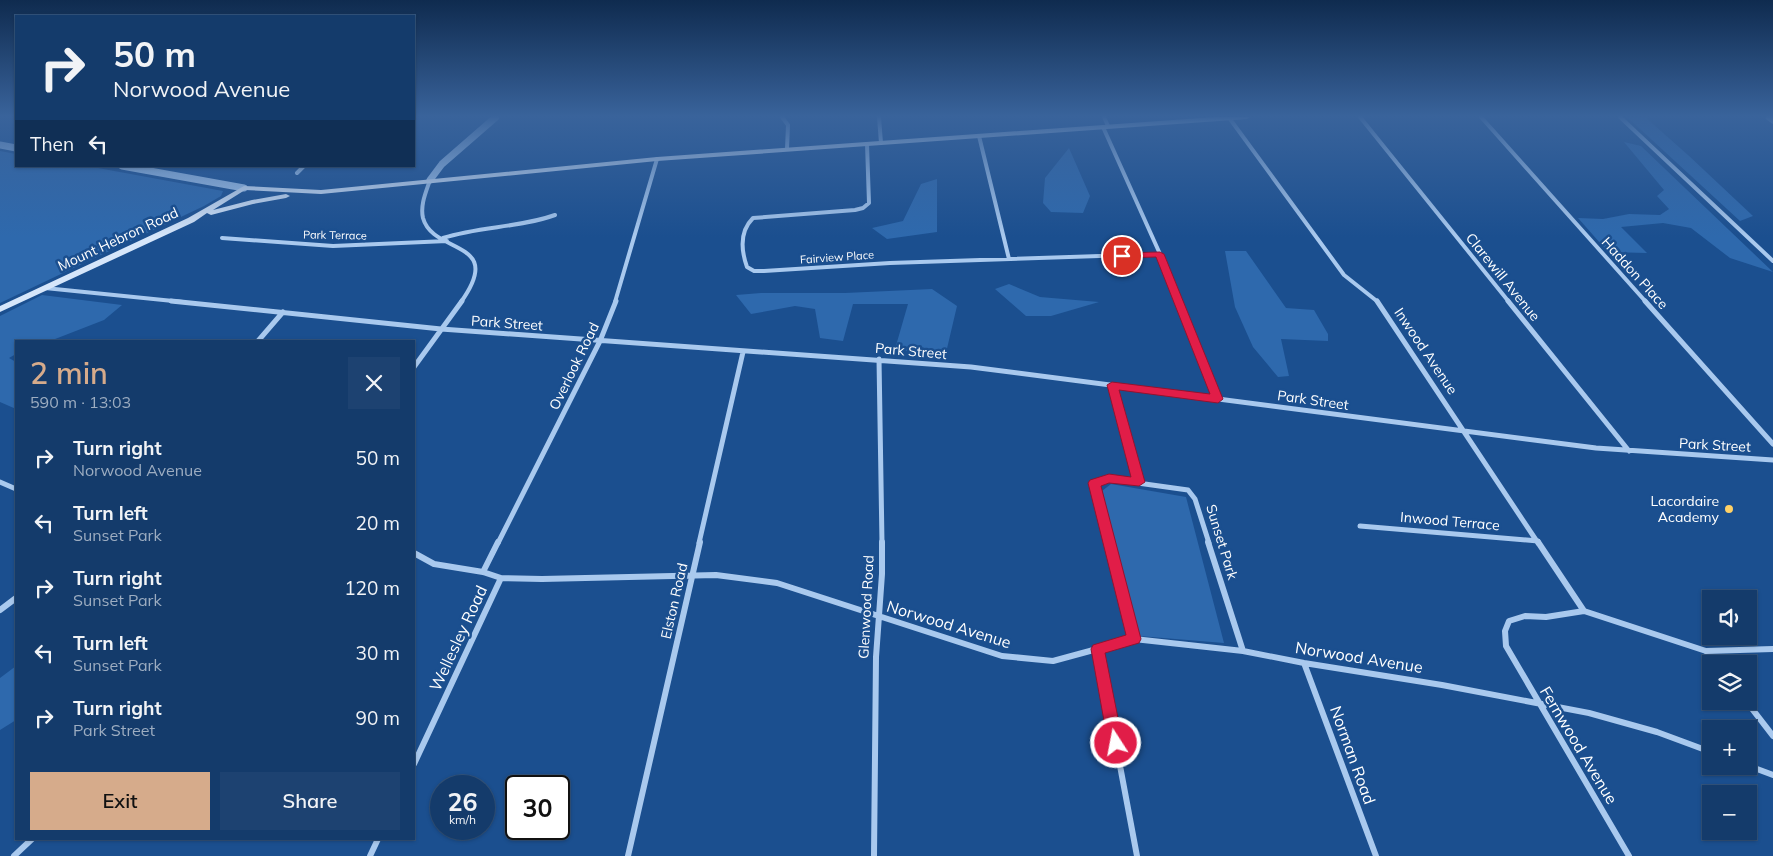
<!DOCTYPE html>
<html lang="en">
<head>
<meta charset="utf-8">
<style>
	:root { --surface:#143b6b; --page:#1d4271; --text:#f1f3f6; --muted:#9dadc1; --line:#33557e; --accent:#d6ab8b }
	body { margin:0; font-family:Mulish,sans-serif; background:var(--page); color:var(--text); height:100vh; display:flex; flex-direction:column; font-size:19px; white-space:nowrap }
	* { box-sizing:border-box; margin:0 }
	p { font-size:16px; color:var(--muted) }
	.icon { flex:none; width:28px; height:28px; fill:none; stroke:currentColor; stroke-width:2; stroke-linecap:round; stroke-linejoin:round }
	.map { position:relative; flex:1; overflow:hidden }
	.sheet { position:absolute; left:15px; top:340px; width:400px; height:500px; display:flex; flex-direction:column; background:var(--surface); border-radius:0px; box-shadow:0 1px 4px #0004,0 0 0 1px var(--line) }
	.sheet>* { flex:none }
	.banner { position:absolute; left:15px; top:15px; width:400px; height:152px; border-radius:0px; box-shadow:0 1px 4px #0004,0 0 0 1px var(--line); background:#143b6b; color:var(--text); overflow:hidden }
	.tools { position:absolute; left:1702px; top:590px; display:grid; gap:10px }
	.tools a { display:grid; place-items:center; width:55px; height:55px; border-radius:0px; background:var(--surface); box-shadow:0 1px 4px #0004,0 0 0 1px var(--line); font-size:25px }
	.speed { position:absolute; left:430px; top:775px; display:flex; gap:10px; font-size:25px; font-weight:700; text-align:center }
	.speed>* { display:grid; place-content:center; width:65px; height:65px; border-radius:50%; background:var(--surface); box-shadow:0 1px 4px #0004,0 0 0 1px var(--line); line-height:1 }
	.speed small { font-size:12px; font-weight:400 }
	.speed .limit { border:2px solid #111; border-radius:8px; background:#fff; color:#111 }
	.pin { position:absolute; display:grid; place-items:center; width:42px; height:42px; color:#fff; margin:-21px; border:2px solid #fff; border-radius:50%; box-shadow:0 1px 5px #0007 }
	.me { position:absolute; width:55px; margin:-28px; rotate:349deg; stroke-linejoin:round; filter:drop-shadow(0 0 4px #0008) }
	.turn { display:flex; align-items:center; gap:18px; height:105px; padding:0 15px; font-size:22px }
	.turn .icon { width:65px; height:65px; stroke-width:2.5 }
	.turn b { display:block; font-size:35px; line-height:42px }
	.then { display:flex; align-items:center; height:48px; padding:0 15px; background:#0003; gap:10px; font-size:19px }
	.round { display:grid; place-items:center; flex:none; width:52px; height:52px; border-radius:0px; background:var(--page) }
	.headline { display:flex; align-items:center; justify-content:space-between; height:85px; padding:0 15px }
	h1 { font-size:30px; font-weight:600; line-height:38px; color:var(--accent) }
	.primary-button { display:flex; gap:10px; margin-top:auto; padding:10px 15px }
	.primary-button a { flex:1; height:58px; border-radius:0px; background:var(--accent); color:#111; font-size:20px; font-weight:600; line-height:58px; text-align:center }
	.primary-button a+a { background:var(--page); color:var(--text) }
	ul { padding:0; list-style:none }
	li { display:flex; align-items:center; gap:15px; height:65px; padding:0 15px }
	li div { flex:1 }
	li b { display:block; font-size:19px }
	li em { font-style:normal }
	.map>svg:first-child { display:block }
	.green { fill:#2e69ad }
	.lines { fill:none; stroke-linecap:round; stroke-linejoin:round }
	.minor-far2 { stroke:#a9c9ee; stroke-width:4 }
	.minor-far1 { stroke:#a9c9ee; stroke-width:5 }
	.minor { stroke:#a9c9ee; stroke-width:6 }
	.tertiary { stroke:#a9c9ee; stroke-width:7 }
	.secondary { fill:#d6e6fa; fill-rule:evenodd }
	.route { fill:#e11d48; stroke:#92132f }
	.poi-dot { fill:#ffd166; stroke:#1b4f8f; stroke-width:2 }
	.labels { text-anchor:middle; stroke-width:5; stroke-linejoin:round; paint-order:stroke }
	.far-street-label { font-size:11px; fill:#fff; stroke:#1b4f8f }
	.street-label { font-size:14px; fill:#fff; stroke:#1b4f8f }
	.poi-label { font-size:14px; fill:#fff; stroke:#1b4f8f; text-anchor:end }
	.near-street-label { font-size:16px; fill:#fff; stroke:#1b4f8f }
</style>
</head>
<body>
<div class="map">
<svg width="1773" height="856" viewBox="0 0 1773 856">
	<rect width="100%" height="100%" fill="#1b4f8f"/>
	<!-- green -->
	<path class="green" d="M 1627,117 L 1645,117 L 1688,155 L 1753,216 L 1740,221 Z
		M 1624,142 L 1641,146 L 1773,272 L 1730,258 L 1691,228 L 1663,223 L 1621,227 L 1647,253 L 1608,252 L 1578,218 L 1603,219 L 1629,214 L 1660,215 L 1669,209 L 1657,196 L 1664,190 Z
		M 1069,148 L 1090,196 L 1083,213 L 1051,212 L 1043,203 L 1045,178 Z
		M 0,151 L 16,154 L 16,166 L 87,166 L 223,191 L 221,196 L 204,206 L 0,303 Z
		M 937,179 L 937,232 L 887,239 L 872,228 L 903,221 L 921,184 Z
		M 1225,251 L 1246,251 L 1286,308 L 1314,310 L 1328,334 L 1328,341 L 1281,339 L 1289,376 L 1278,377 L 1253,347 L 1235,307 Z
		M 1009,284 L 1040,297 L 1099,302 L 1051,316 L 1026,316 L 995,289 Z
		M 932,289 L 957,306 L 945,357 L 895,349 L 908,304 L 853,304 L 843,341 L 820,338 L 815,309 L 795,306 L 751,314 L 736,295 L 761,293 L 845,293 Z
		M 42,295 L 122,305 L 104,320 L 50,341 L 16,341 L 16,354 L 9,358 L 16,362 L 16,409 L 0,402 L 0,316 Z
		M 1111,484 L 1186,497 L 1224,643 L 1139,636 L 1102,491 Z
		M 16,666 L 16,720 L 0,730 L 0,678 Z"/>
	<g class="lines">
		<!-- minor-far2 -->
		<path class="minor-far2" d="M 782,117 L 788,125 L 787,149
			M 879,117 L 881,143
			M 1104,117 L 1108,126
			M 1360,117 L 1509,302
			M 1481,117 L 1646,302
			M 1620,117 L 1773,261
			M 1230,119 L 1344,275 L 1378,302
			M 1103,127 L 1160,254 L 1179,302
			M 979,136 L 1009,259
			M 867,144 L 869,203 L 863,208 L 855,210 L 753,218 C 740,231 741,250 747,267 L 754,271 L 764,271 L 890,263 L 1160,254
			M 297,173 L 304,166
			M 430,180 C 426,192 420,205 423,218 C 433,255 506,239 461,302
			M 222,238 L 333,246 L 447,241
			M 443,238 C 480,226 519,228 555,215
			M 45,288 L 183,302
			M 615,302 L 657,159"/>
		<!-- minor-far1 -->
		<path class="minor-far1" d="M 171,301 L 441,329 L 971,367 L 1596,448 L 1773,460
			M 1179,301 L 1218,399
			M 1377,301 L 1538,543
			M 1508,301 L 1629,451
			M 1645,301 L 1773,444
			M 258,341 L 283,312
			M 879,359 L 882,543
			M 414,367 L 462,301
			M 1112,385 L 1139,482
			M 0,482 L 16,489
			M 1360,526 L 1538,541
			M 498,543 L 600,341 L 616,301
			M 699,543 L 743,352
			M 1110,543 L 1095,483 L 1109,479 L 1188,490 L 1195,499 L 1209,543"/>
		<!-- minor -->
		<path class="minor" d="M 1110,542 L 1134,639
			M 1208,542 L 1243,651
			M 1538,542 L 1584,611
			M 414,553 L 434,564 L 483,572 L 501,578 L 542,579 L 716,575 L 777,583 L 1002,656 L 1053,661 L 1134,639 L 1243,651 L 1304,663 L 1442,685 L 1589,713 L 1657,732 L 1711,752
			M 483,572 L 498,542
			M 0,610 L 16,598
			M 1098,649 L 1137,856
			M 1706,651 L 1773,649
			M 1304,663 L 1376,856
			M 1746,701 L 1773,736
			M 414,764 L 501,578
			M 1749,766 L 1773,775
			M 14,856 L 32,839
			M 370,856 L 378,839
			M 628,856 L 700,542
			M 874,856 L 876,657 L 882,574 L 882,542
			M 1629,856 L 1506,646 L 1505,631 L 1509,621 L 1525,616 L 1546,617 L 1584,611 L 1706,651 L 1716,664"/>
		<!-- tertiary -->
		<path class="tertiary" d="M 1769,117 L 1773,120
			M 0,145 L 16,148
			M 122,166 L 244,188
			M 430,180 L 442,164 L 496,117"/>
		<!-- secondary -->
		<path class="secondary" d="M 1215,117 L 1250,117 L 1247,119 L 657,161 L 321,194 L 245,190 L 213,210 L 252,200 L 286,194 L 290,196 L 286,198 L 253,204 L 211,215 L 207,213 L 194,222 L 0,312 L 0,306 L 188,218 L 244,186 L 321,190 L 657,157 Z"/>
	</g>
	<!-- sky -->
	<linearGradient id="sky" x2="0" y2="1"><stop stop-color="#0f2b4f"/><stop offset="0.49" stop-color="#39639b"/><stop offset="1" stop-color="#39639b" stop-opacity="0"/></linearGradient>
	<rect width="1773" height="237" fill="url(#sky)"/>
	<!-- route -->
	<path class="route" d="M 1160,252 L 1164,254 L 1223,399 L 1218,403 L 1119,390 L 1145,482 L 1139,486 L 1109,483 L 1101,486 L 1141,639 L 1139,643 L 1105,653 L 1123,743 L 1121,748 L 1116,750 L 1110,748 L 1108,743 L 1091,649 L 1093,645 L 1126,635 L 1088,483 L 1090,480 L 1109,474 L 1131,477 L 1107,385 L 1112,382 L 1210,394 L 1156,257 L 1122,258 L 1118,256 L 1122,253 Z"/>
	<!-- markers -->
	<circle class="poi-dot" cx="1729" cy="509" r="5"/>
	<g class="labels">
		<!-- far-street labels -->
		<g class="far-street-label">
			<text transform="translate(335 235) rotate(1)" y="4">Park Terrace</text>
			<text transform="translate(837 257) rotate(-4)" y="4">Fairview Place</text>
		</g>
		<!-- street labels -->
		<g class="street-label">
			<text transform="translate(118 239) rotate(-25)" y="5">Mount Hebron Road</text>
			<text transform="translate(1635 273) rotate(48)" y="5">Haddon Place</text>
			<text transform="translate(1503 277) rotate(51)" y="5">Clarewill Avenue</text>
			<text transform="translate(507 323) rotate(4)" y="5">Park Street</text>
			<text transform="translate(911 351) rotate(5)" y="5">Park Street</text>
			<text transform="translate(1426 351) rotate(56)" y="5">Inwood Avenue</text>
			<text transform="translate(574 366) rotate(-64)" y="5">Overlook Road</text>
			<text transform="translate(1313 400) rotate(8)" y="5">Park Street</text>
			<text transform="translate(1715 445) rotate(3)" y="5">Park Street</text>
			<text transform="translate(1450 521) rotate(5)" y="5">Inwood Terrace</text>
			<text transform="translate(1222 542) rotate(73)" y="5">Sunset Park</text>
			<text transform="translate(674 601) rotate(-77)" y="5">Elston Road</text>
			<text transform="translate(866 607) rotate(-87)" y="5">Glenwood Road</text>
		</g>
		<!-- poi labels -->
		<g class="poi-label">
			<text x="1719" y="506">Lacordaire<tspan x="1719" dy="16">Academy</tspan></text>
		</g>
		<!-- near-street labels -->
		<g class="near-street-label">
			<text transform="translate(949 624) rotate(17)" y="6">Norwood Avenue</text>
			<text transform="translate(458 638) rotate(-65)" y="6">Wellesley Road</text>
			<text transform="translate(1359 657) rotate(9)" y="6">Norwood Avenue</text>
			<text transform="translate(1579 745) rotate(59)" y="6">Fernwood Avenue</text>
			<text transform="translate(1353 755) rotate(70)" y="6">Norman Road</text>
		</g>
	</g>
</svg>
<div class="tools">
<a><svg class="icon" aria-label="sound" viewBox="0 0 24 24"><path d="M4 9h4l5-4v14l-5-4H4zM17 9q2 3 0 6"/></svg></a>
<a><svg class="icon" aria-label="layers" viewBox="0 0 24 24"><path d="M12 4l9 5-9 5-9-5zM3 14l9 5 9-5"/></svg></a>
<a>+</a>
<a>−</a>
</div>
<div class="speed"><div>26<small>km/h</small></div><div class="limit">30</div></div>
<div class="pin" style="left:1122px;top:256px;background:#d93025"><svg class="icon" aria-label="arrive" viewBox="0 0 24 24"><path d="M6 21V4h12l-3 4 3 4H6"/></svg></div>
<svg class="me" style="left:1116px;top:743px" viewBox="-20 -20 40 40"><circle r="17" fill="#e11d48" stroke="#fff" stroke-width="3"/><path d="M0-11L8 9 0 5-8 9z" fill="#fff"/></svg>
<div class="banner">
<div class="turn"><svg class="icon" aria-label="right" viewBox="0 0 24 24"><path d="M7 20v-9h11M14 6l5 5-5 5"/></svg><div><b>50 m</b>Norwood Avenue</div></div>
<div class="then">Then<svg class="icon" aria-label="left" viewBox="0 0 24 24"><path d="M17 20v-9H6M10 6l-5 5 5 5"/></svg></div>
</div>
<section class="sheet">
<div class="headline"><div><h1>2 min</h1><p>590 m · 13:03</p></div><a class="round"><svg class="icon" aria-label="close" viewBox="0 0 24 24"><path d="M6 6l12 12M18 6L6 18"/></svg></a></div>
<ul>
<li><svg class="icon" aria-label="right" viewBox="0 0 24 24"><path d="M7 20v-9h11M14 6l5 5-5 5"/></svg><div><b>Turn right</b><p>Norwood Avenue</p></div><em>50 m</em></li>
<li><svg class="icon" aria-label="left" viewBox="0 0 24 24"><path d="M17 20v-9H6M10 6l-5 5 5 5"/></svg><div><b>Turn left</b><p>Sunset Park</p></div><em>20 m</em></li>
<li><svg class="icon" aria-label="right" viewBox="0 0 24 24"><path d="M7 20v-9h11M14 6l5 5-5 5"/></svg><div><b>Turn right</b><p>Sunset Park</p></div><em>120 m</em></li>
<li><svg class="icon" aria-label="left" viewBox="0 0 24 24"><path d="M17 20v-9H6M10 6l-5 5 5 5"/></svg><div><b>Turn left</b><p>Sunset Park</p></div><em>30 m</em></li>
<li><svg class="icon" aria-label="right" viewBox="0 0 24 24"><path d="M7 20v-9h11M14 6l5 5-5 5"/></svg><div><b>Turn right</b><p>Park Street</p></div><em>90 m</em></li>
</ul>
<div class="primary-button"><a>Exit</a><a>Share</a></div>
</section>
</div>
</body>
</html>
